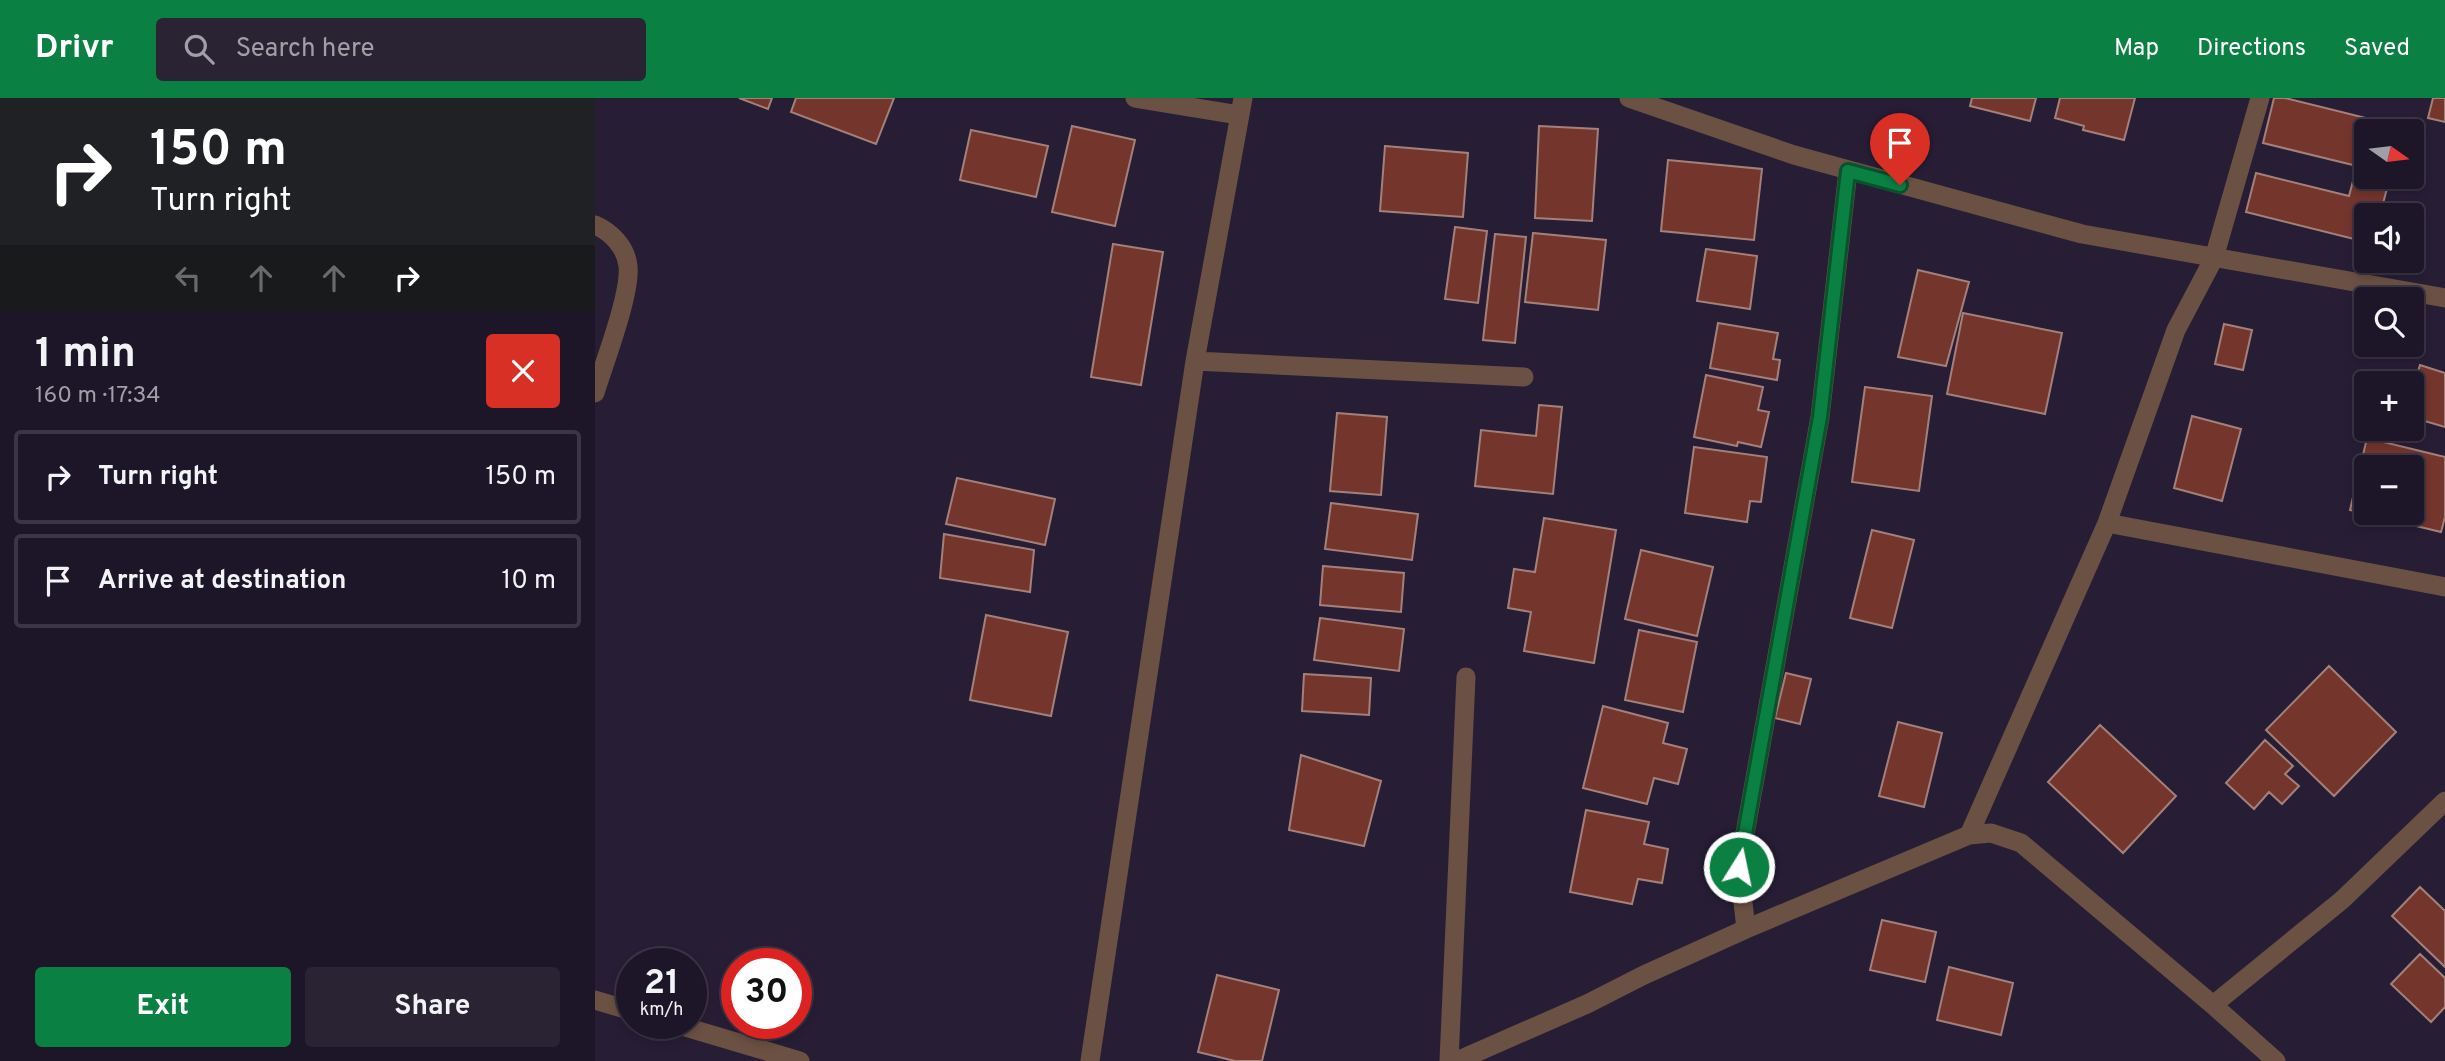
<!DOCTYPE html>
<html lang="en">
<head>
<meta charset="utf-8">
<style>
	:root { --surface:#1d1628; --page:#2a2334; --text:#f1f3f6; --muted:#a09fa8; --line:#3b3545; --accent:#0b8043 }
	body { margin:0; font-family:Overpass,sans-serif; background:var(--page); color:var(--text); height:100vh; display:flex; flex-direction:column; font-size:26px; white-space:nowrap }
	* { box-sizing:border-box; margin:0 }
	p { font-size:23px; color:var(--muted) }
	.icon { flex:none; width:38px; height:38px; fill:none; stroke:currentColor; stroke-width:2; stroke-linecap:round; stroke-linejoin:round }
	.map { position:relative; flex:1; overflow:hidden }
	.sheet { display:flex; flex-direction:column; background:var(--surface); width:595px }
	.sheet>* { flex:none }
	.top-card { background:#202124; color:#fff; overflow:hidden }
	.needle { width:46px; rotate:104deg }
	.tools { position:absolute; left:1759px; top:21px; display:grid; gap:14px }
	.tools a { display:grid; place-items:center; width:70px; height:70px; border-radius:7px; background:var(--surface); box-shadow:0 4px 10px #0003,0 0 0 2px var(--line); font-size:35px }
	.speed { position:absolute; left:21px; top:850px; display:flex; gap:14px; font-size:35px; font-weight:700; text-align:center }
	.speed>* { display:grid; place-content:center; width:91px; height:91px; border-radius:50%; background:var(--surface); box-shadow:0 4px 10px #0003,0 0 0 2px var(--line); line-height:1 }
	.speed small { font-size:18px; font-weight:400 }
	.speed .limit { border:10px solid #d22; background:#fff; color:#111 }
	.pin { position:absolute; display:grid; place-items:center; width:60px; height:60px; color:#fff; margin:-72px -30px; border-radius:50% 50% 50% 0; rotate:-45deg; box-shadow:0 0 7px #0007 }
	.pin .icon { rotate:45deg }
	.me { position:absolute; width:77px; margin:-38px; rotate:10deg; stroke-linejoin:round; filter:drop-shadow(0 0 5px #0008) }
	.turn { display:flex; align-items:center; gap:24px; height:147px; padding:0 35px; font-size:32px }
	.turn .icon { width:91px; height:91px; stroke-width:2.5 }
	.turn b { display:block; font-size:49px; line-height:60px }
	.lanes { display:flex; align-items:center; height:66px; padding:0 35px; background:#0003; justify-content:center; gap:35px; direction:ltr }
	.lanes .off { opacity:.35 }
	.round { display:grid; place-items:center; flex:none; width:74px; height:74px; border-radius:7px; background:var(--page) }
	.headline { display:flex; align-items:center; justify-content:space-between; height:119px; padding:0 35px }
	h1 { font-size:42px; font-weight:700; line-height:52px }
	.button { display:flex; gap:14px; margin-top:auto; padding:14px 35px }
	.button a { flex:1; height:80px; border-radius:7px; background:var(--accent); color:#fff; font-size:28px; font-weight:700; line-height:80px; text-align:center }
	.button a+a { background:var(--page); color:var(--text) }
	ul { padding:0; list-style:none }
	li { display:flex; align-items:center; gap:21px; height:94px; margin:0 14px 10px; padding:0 21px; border:4px solid var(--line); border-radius:7px }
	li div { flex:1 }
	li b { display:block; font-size:26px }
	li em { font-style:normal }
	header { display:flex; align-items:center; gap:42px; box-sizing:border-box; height:98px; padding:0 35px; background:var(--accent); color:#fff }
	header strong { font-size:33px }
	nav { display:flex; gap:38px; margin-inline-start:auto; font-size:24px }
	.search { width:490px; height:63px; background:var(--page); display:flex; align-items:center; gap:18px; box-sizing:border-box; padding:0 24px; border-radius:7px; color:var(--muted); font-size:26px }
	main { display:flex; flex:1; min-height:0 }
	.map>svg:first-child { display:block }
	.building { fill:#74352d; stroke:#a4807a; stroke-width:2; fill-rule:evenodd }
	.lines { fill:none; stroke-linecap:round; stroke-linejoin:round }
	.minor { stroke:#6b5143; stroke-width:19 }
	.route-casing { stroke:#07532c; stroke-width:18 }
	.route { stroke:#0b8043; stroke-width:12 }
</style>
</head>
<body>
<header>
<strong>Drivr</strong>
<div class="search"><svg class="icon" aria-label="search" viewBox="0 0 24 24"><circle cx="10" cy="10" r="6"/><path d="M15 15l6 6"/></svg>Search here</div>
<nav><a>Map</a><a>Directions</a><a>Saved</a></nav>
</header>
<main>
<section class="sheet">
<div class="top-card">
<div class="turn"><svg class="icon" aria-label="right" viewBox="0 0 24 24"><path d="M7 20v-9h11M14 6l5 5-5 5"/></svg><div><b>150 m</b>Turn right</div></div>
<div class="lanes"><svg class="icon off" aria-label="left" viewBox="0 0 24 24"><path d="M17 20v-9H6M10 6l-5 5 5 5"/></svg><svg class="icon off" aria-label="ahead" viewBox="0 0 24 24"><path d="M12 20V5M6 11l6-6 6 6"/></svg><svg class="icon off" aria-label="ahead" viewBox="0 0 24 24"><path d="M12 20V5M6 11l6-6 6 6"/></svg><svg class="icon" aria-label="right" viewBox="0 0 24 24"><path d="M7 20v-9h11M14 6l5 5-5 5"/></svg></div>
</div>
<div class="headline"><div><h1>1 min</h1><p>160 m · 17:34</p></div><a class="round" style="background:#d93025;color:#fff"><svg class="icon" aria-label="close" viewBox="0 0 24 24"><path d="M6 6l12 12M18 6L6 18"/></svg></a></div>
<ul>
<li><svg class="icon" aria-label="right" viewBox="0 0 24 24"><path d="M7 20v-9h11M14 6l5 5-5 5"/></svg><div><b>Turn right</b></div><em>150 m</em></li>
<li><svg class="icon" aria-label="arrive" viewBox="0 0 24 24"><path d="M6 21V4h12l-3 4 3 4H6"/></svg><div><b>Arrive at destination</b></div><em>10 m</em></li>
</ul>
<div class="button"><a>Exit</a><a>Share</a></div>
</section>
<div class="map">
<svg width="1850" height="963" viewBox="0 0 1850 963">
	<rect width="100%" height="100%" fill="#271e36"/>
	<!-- building -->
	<path class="building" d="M 144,0 L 177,0 L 173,11 Z
		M 201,0 L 299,0 L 281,46 L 196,14 Z
		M 1377,0 L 1441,0 L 1435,23 L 1375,8 Z
		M 1465,0 L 1540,0 L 1529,42 L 1488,32 L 1489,28 L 1460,20 Z
		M 1679,0 L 1690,0 L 1807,29 L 1806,33 L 1771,33 L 1771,79 L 1795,79 L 1785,117 L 1771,117 L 1771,144 L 1651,114 L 1661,75 L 1754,98 L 1762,68 L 1668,45 Z
		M 1838,0 L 1850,0 L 1850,24 L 1833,20 Z
		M 477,28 L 540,42 L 520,128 L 457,114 Z
		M 944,28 L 1003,31 L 997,123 L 940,120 Z
		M 376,32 L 453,48 L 441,99 L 365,82 Z
		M 790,48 L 873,55 L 868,119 L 785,113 Z
		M 1073,62 L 1167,71 L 1159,142 L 1066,133 Z
		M 860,129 L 892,133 L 883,205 L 850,201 Z
		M 938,135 L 1011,142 L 1003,212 L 930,204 Z
		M 900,136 L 931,139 L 920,245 L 888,242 Z
		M 518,146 L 568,154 L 546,287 L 496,279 Z
		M 1111,151 L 1162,158 L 1155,211 L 1102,203 Z
		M 1323,172 L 1374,184 L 1351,268 L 1303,259 Z
		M 1368,215 L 1467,235 L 1450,316 L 1352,296 Z
		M 1123,225 L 1183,235 L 1178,261 L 1185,262 L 1182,282 L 1115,270 Z
		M 1629,226 L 1657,232 L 1648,272 L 1620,266 Z
		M 1825,267 L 1850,275 L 1850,329 L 1816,319 L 1816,295 Z
		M 1111,277 L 1168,289 L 1163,312 L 1174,314 L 1166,349 L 1143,344 L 1142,348 L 1099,339 Z
		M 1270,289 L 1337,298 L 1324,393 L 1257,384 Z
		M 944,307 L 967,309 L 958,396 L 880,388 L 886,332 L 941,338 Z
		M 742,315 L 792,319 L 786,397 L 735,393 Z
		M 1597,318 L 1646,331 L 1627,403 L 1579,390 Z
		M 1772,340 L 1850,359 L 1850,419 L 1846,434 L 1755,412 ZM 1771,369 L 1816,369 L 1816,415 L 1771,415 Z
		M 1099,349 L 1172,359 L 1166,404 L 1155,403 L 1152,424 L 1090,415 Z
		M 362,380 L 460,401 L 450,447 L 351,426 Z
		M 736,405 L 823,416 L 817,462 L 730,451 Z
		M 949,420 L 1021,432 L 999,565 L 929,553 L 936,514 L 913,510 L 919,471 L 940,474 Z
		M 1277,432 L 1319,442 L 1297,530 L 1255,520 Z
		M 349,436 L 439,452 L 435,494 L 345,480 Z
		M 1046,452 L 1118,469 L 1102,538 L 1030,521 Z
		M 728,468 L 809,475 L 806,514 L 725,507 Z
		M 391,517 L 473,534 L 456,618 L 375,602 Z
		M 725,520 L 809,531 L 804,573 L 719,562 Z
		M 1044,532 L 1102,544 L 1088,614 L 1030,602 Z
		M 1734,568 L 1801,634 L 1739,698 L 1671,632 Z
		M 1191,575 L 1216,581 L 1205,626 L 1180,620 Z
		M 709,576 L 776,580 L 774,617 L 707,613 Z
		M 1008,608 L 1073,625 L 1068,645 L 1092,651 L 1083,686 L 1059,680 L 1052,706 L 988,690 Z
		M 1303,624 L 1347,635 L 1329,709 L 1284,698 Z
		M 1505,627 L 1581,698 L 1528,755 L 1453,684 Z
		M 1670,642 L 1698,668 L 1690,676 L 1704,688 L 1687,706 L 1674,694 L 1659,711 L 1631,685 Z
		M 706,657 L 786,683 L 769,748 L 694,732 Z
		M 991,712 L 1054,724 L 1049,746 L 1073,751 L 1067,785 L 1043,781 L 1037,806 L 975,794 Z
		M 1825,789 L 1850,813 L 1850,869 L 1797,818 Z
		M 1287,822 L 1341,834 L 1330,884 L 1275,872 Z
		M 1825,856 L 1850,880 L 1850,909 L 1836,924 L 1796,886 Z
		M 1354,869 L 1418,885 L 1406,937 L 1342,922 Z
		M 622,877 L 684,892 L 667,963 L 640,963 L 603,954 Z"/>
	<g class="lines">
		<!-- minor -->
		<path class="minor" d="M 540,0 L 644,17
			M 1034,0 L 1199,57 L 1487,136 L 1850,200
			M 0,127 C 16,134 31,149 33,168 C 36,196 9,265 0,295
			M 600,263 L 929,279
			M 1512,425 L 1850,489
			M 1374,737 L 1512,425 L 1581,232 L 1619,160 L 1665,0
			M 1151,831 L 1144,769 L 1225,319 L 1253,73
			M 0,902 L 37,913
			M 1618,907 L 1747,802 L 1850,703
			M 80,926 L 205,963
			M 495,963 L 600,263 L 648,0
			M 854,963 L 871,579
			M 862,963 L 992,906 L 1049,877 L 1151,831 L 1374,737 L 1396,735 L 1426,745 L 1618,907 L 1681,963"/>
	</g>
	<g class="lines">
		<!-- route casing -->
		<g class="route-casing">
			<path id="route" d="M 1144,769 L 1225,319 L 1253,73 L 1305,87"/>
		</g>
		<!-- route -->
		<use href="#route" class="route"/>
	</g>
</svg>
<div class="tools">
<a><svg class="needle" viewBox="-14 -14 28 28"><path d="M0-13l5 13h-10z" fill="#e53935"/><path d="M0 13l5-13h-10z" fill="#a09fa8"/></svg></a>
<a><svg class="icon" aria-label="sound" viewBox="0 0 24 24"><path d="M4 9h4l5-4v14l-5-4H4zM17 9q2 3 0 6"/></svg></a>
<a><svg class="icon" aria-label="search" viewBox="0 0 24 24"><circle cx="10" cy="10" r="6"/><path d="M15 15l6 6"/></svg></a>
<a>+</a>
<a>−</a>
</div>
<div class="speed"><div>21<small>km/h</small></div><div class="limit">30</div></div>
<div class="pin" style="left:1305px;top:87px;background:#d93025"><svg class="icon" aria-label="arrive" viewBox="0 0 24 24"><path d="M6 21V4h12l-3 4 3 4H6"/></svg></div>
<svg class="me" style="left:1144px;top:769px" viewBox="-20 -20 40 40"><circle r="17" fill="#0b8043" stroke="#fff" stroke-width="3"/><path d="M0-11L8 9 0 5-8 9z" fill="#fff"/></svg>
</div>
</main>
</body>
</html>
